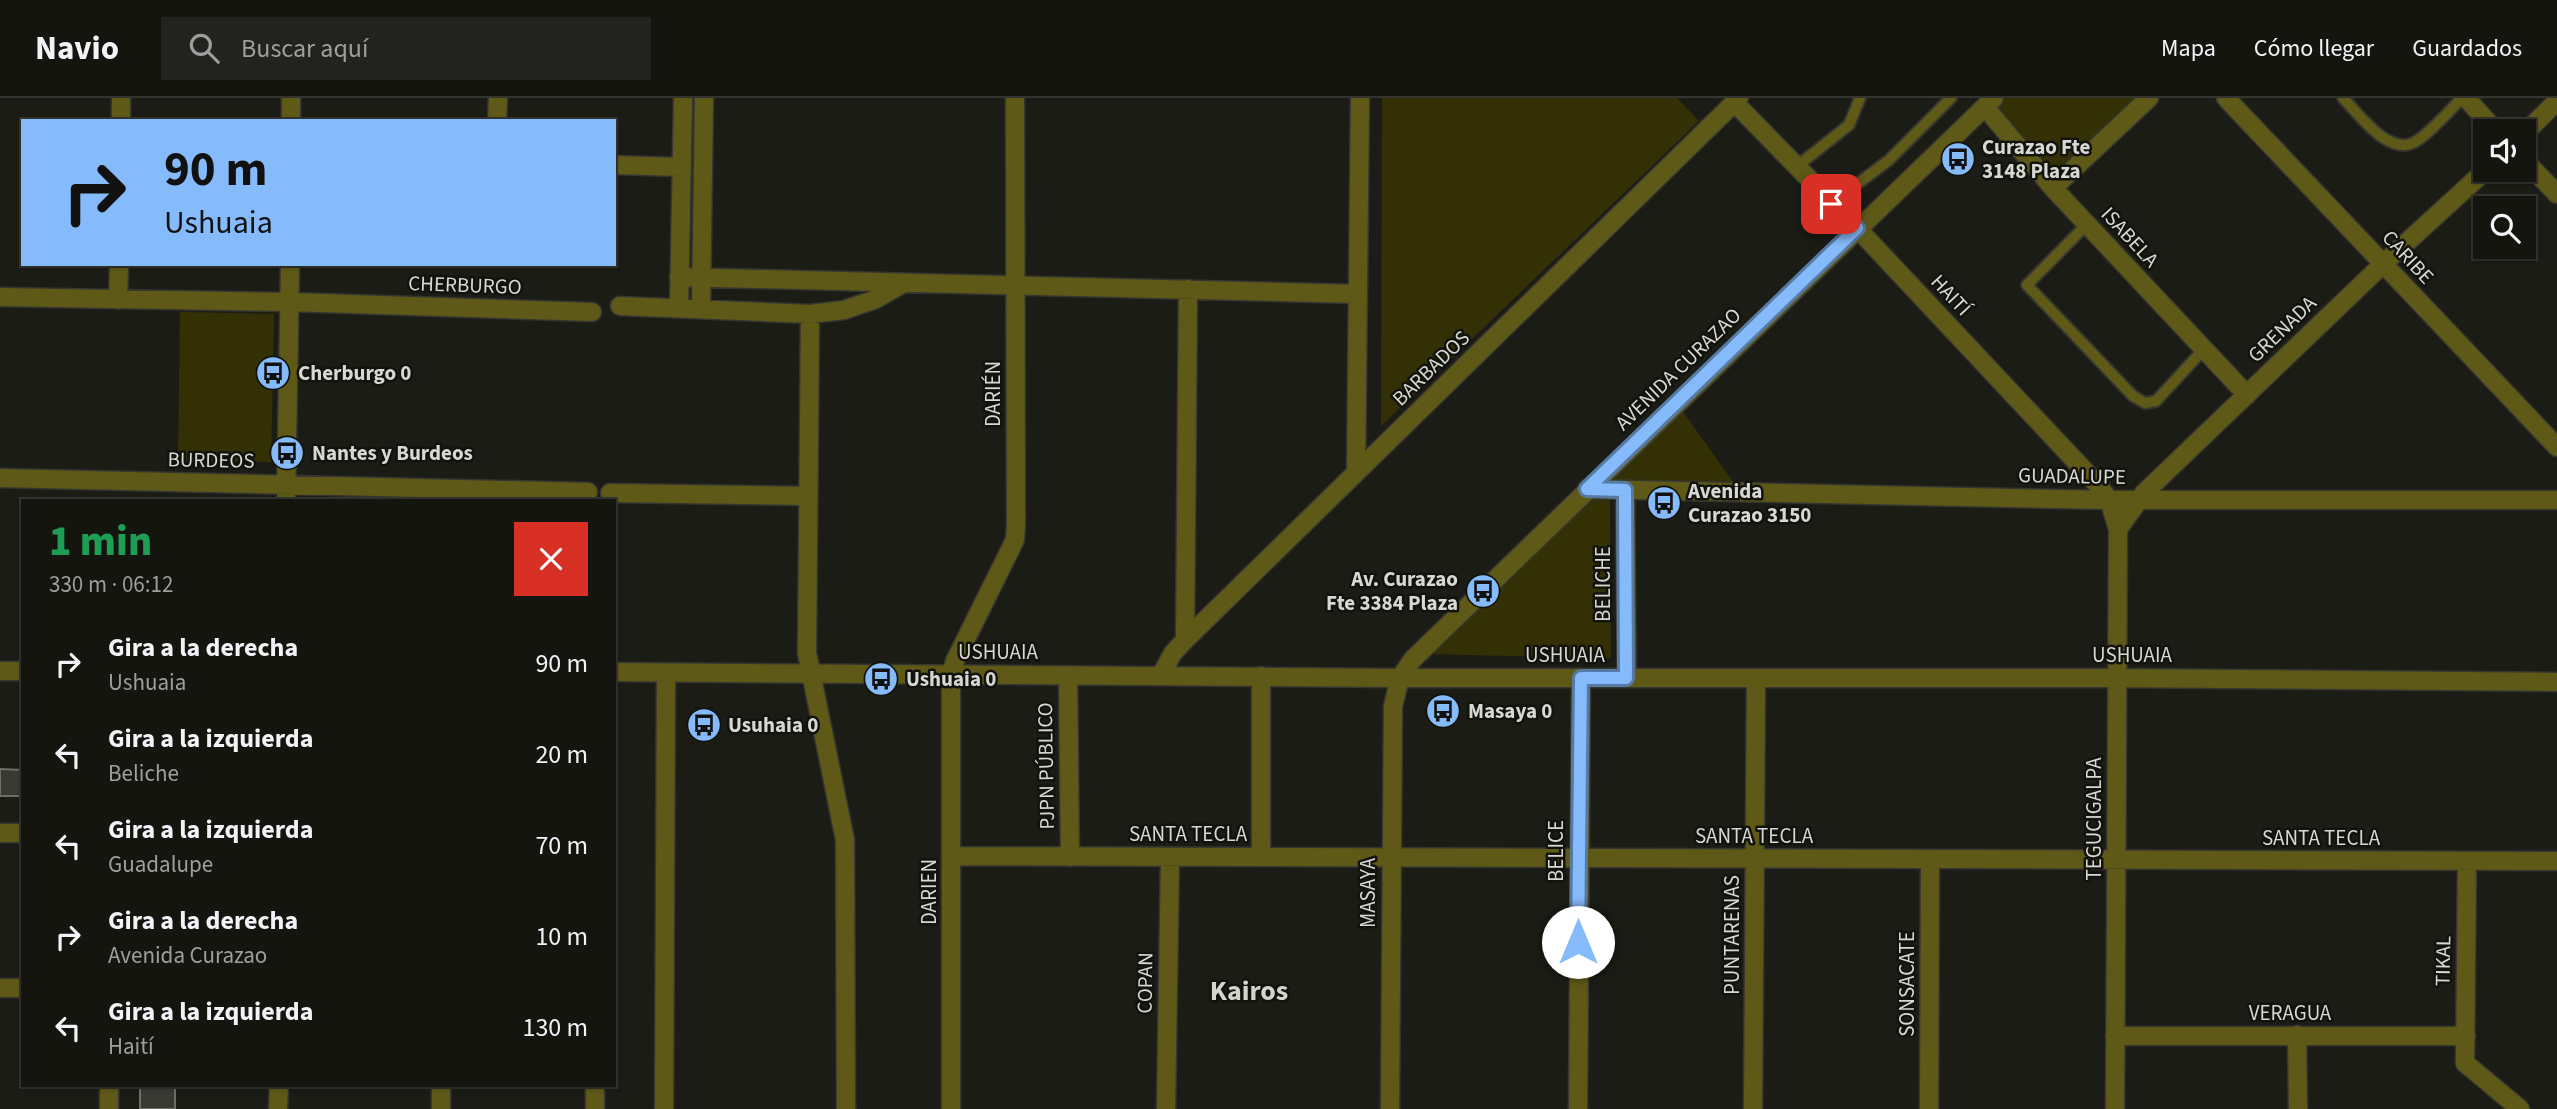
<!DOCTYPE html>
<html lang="es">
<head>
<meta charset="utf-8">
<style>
	:root { --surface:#151510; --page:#22221e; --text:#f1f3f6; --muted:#9d9f9f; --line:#343430 }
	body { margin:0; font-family:"Source Sans 3",sans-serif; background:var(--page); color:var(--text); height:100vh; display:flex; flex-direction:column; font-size:26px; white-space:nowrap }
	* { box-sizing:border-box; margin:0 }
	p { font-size:23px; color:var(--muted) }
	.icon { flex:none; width:38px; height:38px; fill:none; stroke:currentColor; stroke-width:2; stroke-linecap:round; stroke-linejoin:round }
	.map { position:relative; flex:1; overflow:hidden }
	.side { position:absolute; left:21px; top:401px; width:595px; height:588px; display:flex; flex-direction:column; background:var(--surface); border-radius:0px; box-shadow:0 2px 5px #0004,0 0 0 2px var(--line) }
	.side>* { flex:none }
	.guide { position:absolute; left:21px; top:21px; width:595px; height:147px; border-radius:0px; box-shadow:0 2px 5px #0004,0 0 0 2px var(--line); background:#86bbfb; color:#111; overflow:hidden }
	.controls { position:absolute; left:2473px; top:21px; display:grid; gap:14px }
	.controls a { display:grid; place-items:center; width:63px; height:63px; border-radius:0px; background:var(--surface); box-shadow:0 2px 5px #0004,0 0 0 2px var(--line); font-size:35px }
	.pin { position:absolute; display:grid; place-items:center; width:60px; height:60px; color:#fff; margin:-30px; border-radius:14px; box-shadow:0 4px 10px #0006 }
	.me { position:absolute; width:77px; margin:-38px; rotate:0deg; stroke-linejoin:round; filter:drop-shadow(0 0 5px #0008) }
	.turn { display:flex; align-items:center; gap:24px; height:147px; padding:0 28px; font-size:32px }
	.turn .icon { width:91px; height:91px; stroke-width:2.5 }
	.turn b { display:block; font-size:49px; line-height:60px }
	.round { display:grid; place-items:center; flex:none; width:74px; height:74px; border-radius:0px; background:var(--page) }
	.overview { display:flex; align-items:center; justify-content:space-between; height:119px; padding:0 28px }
	h1 { font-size:42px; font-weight:800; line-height:52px; color:#1e9e55 }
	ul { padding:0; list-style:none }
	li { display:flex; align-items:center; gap:21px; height:91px; padding:0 28px }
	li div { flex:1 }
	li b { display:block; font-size:26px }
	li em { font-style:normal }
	header { display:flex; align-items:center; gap:42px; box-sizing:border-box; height:98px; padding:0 35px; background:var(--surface); border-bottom:2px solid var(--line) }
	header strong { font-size:33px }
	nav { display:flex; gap:38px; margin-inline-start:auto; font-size:24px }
	.search { width:490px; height:63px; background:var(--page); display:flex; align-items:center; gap:18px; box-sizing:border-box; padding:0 24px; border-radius:0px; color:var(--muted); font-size:26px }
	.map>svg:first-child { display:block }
	.green { fill:#343006 }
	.building { fill:#3a3a34; stroke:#6e6d67; stroke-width:2 }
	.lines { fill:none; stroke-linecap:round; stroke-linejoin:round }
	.service-casing { stroke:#363630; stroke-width:14 }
	.minor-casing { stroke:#363630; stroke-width:21 }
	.tertiary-casing { stroke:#363630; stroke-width:21 }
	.service { stroke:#5f5918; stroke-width:10 }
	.minor { stroke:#5f5918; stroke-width:18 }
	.tertiary { stroke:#5f5918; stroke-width:18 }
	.route-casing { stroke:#577aa3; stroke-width:18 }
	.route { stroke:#86bbfb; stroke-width:12 }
	.labels { text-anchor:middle; stroke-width:5; stroke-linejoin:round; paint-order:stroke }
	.poi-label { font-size:21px; font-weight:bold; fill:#d7d7d3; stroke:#13130d; text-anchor:start }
	.street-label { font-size:21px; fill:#d7d7d3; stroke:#13130d }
	.district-label { font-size:28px; font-weight:bold; fill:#d4d3cc; stroke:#13130d }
</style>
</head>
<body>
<header>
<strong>Navio</strong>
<div class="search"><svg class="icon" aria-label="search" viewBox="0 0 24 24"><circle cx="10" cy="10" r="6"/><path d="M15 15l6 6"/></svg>Buscar aquí</div>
<nav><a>Mapa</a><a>Cómo llegar</a><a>Guardados</a></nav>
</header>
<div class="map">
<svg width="2557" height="1011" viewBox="0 0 2557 1011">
	<rect width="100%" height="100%" fill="#1c1c16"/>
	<!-- green -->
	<path class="green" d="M 1382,0 L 1677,0 L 1699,23 L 1381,328 Z
		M 2002,0 L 2141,0 L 2054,81 L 1989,12 Z
		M 180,214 L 274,216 L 271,364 L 178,362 Z
		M 1682,312 L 1734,385 L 1606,386 Z
		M 1592,401 L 1610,401 L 1611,560 L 1422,556 L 1493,488 Z"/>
	<!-- building -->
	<path class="building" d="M 0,671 L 23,672 L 23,698 L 0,698 Z
		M 140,989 L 175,989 L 175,1011 L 140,1011 Z"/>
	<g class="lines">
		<!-- service casing -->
		<g class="service-casing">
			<path id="service" d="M 2343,0 C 2360,17 2391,62 2418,42 C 2434,31 2448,14 2462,0
				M 1796,69 L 1849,27 L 1860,0
				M 1831,106 L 1889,62 L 1951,0
				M 2087,126 L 2027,187 L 2133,298 L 2145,305 L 2156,303 L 2204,251"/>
		</g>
		<!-- minor casing -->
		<g class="minor-casing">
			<path id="minor" d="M 2226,0 L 2557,349
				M 2466,0 L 2496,33
				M 1734,4 L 1857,130 L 2098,387 L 2109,402 L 2118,431 L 2115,1011
				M 1985,9 L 2053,90 L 2247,297
				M 121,23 L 121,0
				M 291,23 L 291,0
				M 497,23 L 498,0
				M 2524,36 L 2557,3
				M 2524,62 L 2557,96
				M 614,67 L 682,69
				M 2053,90 L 2149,0
				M 679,179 L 1358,196
				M 0,199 L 290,204 L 592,214
				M 118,202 L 119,166
				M 620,208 L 810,216 L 844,212 L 876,201 L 904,185
				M 679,210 L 683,0
				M 701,211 L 704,0
				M 810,216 L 807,555 L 845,742 L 846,1011
				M 1356,374 L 1360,0
				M 0,380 L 588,394
				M 1587,391 L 2109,402 L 2557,402
				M 1625,392 L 1627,580
				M 610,395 L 808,398
				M 286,402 L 290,166
				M 2118,431 L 2144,395 L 2383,166 L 2486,72
				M 1185,542 L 1188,191
				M 1161,577 L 1173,555 L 1185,542 L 1739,0
				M 1068,578 L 1070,759
				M 1261,578 L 1261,759
				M 1400,580 L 2117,580 L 2557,584
				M 0,735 L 23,735
				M 952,758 L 2557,763
				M 2467,763 L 2465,965 L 2520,1011
				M 0,890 L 23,890
				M 2297,937 L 2298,1011
				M 2115,938 L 2466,938
				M 109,1011 L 109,987
				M 278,1011 L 279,987
				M 441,1011 L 441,987
				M 595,1011 L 595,987
				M 664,1011 L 666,575
				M 951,1011 L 951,577 L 955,563 L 1011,450 L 1015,441 L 1016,426 L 1015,0
				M 1166,1011 L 1170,759
				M 1578,1011 L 1581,580
				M 1753,1011 L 1756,580
				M 1929,1011 L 1930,761"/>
		</g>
		<!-- tertiary casing -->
		<g class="tertiary-casing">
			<path id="tertiary" d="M 0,573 L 23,573
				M 614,574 L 1400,580
				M 1390,1011 L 1393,608 L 1400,580 L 1413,561 L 1994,0"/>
		</g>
		<!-- service -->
		<use href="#service" class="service"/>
		<!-- minor -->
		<use href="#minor" class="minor"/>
		<!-- tertiary -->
		<use href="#tertiary" class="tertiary"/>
	</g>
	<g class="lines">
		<!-- route casing -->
		<g class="route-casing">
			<path id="route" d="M 1578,844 L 1581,580 L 1626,580 L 1625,392 L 1587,391 L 1857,130 L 1831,106"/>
		</g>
		<!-- route -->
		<use href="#route" class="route"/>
	</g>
	<!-- icons -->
	<defs>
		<g id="bus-disc" transform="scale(1.75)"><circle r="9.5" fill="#86bbfb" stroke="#13130d"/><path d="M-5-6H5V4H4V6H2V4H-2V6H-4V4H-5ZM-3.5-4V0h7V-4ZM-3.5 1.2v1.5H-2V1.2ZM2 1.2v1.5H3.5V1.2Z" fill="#111"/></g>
	</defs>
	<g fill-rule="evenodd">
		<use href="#bus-disc" x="1958" y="61"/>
		<use href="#bus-disc" x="273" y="275"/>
		<use href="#bus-disc" x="287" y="355"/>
		<use href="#bus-disc" x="1664" y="405"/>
		<use href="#bus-disc" x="1483" y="493"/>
		<use href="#bus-disc" x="881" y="581"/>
		<use href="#bus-disc" x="1443" y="613"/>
		<use href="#bus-disc" x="704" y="627"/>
	</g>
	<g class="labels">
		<!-- poi labels -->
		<g class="poi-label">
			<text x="1982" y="56">Curazao Fte<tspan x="1982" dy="24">3148 Plaza</tspan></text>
			<text x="298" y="282">Cherburgo 0</text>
			<text x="312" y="362">Nantes y Burdeos</text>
			<text x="1688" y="400">Avenida<tspan x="1688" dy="24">Curazao 3150</tspan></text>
			<text x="1458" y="488" text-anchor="end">Av. Curazao<tspan x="1458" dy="24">Fte 3384 Plaza</tspan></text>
			<text x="906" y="588">Ushuaia 0</text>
			<text x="1468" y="620">Masaya 0</text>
			<text x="728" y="634">Usuhaia 0</text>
		</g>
		<!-- street labels -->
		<g class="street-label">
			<text transform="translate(2130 139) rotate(47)" y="7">ISABELA</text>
			<text transform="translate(2408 159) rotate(47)" y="7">CARIBE</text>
			<text transform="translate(465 187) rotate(2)" y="7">CHERBURGO</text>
			<text transform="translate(1951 197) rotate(47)" y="7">HAITÍ</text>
			<text transform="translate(2282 231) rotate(-44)" y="7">GRENADA</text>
			<text transform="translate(1431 270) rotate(-44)" y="7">BARBADOS</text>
			<text transform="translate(1678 271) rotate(-44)" y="7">AVENIDA CURAZAO</text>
			<text transform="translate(993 296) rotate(-90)" y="7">DARIÉN</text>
			<text transform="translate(211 362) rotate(1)" y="7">BURDEOS</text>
			<text transform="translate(2072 378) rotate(1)" y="7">GUADALUPE</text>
			<text transform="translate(1603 486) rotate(-90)" y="7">BELICHE</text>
			<text x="998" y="561">USHUAIA</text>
			<text x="1565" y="564">USHUAIA</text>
			<text x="2132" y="564">USHUAIA</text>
			<text transform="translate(1046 668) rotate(-91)" y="7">PJPN PÚBLICO</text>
			<text transform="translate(2094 721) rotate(-90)" y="7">TEGUCIGALPA</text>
			<text x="1188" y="743">SANTA TECLA</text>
			<text x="1754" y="745">SANTA TECLA</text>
			<text x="2321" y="747">SANTA TECLA</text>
			<text transform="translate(1556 753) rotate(-90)" y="7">BELICE</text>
			<text transform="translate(929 794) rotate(-90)" y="7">DARIEN</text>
			<text transform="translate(1368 795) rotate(-90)" y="7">MASAYA</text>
			<text transform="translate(1732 837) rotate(-90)" y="7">PUNTARENAS</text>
			<text transform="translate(2443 863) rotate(-89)" y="7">TIKAL</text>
			<text transform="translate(1145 885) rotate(-89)" y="7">COPAN</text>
			<text transform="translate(1907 886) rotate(-90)" y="7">SONSACATE</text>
			<text x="2290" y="922">VERAGUA</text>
		</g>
		<!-- district labels -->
		<g class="district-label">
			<text x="1249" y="902">Kairos</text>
		</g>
	</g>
</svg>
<div class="controls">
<a><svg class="icon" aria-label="sound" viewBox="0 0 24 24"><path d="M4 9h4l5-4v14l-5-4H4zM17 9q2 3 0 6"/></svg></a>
<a><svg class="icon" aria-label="search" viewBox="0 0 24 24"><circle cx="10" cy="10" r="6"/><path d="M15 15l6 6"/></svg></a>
</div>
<div class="pin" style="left:1831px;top:106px;background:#d93025"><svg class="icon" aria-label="arrive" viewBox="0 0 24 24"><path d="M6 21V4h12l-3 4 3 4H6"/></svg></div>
<svg class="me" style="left:1578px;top:844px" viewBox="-20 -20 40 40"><circle r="19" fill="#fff"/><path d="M0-13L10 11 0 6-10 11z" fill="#86bbfb"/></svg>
<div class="guide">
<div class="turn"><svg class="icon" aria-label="right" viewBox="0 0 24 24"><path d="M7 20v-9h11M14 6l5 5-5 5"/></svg><div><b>90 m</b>Ushuaia</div></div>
</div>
<section class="side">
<div class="overview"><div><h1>1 min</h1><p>330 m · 06:12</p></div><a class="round" style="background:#d93025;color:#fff"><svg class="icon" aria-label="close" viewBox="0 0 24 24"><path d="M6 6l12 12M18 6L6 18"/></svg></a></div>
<ul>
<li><svg class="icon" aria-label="right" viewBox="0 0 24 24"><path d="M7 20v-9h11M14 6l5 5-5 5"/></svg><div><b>Gira a la derecha</b><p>Ushuaia</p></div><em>90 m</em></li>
<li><svg class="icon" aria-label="left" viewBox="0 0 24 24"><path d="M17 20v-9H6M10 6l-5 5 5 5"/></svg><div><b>Gira a la izquierda</b><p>Beliche</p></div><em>20 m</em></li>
<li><svg class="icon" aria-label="left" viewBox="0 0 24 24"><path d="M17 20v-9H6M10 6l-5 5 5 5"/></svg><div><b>Gira a la izquierda</b><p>Guadalupe</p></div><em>70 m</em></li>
<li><svg class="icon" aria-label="right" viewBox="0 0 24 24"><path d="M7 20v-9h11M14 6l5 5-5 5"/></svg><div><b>Gira a la derecha</b><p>Avenida Curazao</p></div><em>10 m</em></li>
<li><svg class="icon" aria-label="left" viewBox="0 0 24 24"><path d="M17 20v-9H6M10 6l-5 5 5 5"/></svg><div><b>Gira a la izquierda</b><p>Haití</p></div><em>130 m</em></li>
</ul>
</section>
</div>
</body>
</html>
